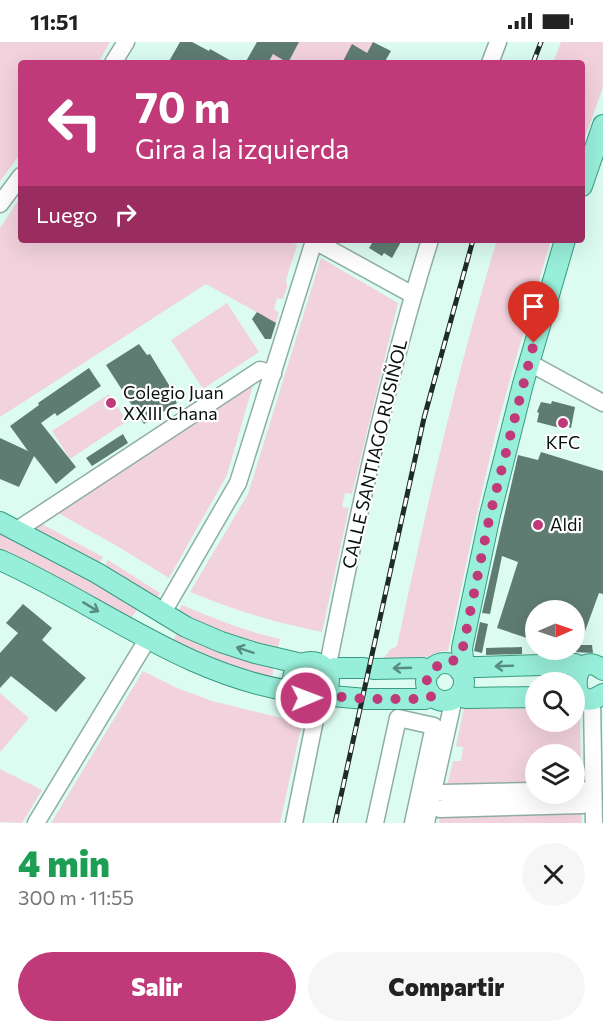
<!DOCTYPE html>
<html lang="es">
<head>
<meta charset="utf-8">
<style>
	:root { --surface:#fff; --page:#f6f6f6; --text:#222; --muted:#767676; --accent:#c03979 }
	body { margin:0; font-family:Commissioner,sans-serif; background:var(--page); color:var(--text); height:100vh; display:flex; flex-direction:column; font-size:22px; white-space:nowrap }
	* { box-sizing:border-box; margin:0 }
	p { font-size:20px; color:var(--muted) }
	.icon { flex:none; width:33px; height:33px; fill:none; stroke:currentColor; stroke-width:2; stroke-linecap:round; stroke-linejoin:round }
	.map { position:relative; height:781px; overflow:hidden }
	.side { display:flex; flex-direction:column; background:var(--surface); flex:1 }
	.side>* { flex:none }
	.guide { position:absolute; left:18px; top:18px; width:567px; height:183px; border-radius:6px; box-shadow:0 6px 24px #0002; background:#c03979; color:#fff; overflow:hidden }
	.needle { width:39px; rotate:88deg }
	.fabs { position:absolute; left:525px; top:558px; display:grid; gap:12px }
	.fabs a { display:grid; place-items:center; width:60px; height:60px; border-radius:50%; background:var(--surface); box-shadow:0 6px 24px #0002; font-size:30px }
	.pin { position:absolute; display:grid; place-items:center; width:51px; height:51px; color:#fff; margin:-62px -26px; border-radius:50% 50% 50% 0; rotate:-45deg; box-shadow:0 0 6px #0007 }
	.pin .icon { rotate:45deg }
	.me { position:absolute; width:66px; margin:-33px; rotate:89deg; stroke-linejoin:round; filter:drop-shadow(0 0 4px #0008) }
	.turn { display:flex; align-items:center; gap:21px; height:126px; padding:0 18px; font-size:27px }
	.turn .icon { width:78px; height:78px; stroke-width:2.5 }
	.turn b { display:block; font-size:42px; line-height:51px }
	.then { display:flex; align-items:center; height:57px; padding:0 18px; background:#0003; gap:12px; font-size:22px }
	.round { display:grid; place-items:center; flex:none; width:63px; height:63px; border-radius:32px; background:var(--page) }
	.headline { display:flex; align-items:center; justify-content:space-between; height:102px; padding:0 18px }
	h1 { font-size:36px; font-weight:800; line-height:45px; color:#1e9e55 }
	.cta { display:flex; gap:12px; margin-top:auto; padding:12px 18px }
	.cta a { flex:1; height:69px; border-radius:36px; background:var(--accent); color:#fff; font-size:24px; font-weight:800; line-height:69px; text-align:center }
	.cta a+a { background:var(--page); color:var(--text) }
	.status { display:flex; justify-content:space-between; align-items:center; height:42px; padding:0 30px; background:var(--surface); direction:ltr }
	.status svg { height:16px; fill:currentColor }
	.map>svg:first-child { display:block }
	.green { fill:#f2d2dd }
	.building { fill:#5f7c72 }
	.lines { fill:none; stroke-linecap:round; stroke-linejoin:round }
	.minor-casing { stroke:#8faea3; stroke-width:19 }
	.major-casing { stroke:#399a81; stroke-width:22 }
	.minor { stroke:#fff; stroke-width:16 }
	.major { stroke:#98efd9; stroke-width:20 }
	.rail-casing { stroke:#1e2c28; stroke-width:5 }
	.rail { stroke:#fff; stroke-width:3; stroke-dasharray:9; stroke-linecap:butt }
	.oneway { stroke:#578c7e }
	.route { stroke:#c03979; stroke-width:10; stroke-dasharray:0 18 }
	.poi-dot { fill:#c03979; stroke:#fff; stroke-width:2 }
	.labels { text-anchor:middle; stroke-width:4.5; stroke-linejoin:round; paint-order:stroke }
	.poi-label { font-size:18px; fill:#07120f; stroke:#fff; text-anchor:start }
	.street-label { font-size:18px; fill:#07120f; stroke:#fff }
</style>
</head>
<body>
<div class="status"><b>11:51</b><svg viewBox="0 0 49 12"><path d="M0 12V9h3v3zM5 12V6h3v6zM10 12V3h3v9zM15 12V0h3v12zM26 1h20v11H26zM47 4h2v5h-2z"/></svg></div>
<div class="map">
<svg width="603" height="781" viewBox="0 0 603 781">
	<rect width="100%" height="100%" fill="#dcfcf1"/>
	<!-- green -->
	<path class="green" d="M 0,0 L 110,0 L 98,21 L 21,21 L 21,111 L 0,139 Z
		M 280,0 L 373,0 L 361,21 L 268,21 Z
		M 561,0 L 603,0 L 603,45 L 582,104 L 582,21 L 553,21 Z
		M 21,154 L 21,198 L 289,198 L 297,203 L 286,238 L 287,245 L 283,257 L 277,256 L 274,268 L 279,270 L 276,281 L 206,242 L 0,375 L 0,186 Z
		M 497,198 L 551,198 C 533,258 515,317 499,378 C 480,454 464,532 448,609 L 442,609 L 426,615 L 383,617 L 390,608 L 397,604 C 426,468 456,332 497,198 Z
		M 321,216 L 398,261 L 352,452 L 345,451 L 342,465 L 349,466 L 322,590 C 276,581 234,568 190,550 L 248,452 Z
		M 227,261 L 259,310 L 203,347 L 171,298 Z
		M 255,336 L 227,433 L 169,536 L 117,504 L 53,468 Z
		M 109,352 L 127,379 L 70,417 L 52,389 Z
		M 40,481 L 103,515 L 99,522 L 31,486 Z
		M 0,486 L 139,565 L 128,580 L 0,509 Z
		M 108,518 L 160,551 L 156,558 L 104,525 Z
		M 182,563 C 214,577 245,589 280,597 L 278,606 C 242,597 210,586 177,570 Z
		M 178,589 L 274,623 L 272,637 L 171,603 Z
		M 143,629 L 177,646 L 212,659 L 302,681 L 280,781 L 51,781 Z
		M 0,651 L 29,676 L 0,710 Z
		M 575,663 L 580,666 L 581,746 L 575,746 L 574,712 L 536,712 L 535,747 L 446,748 L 453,719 L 461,719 L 463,705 L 456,704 L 464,666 L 535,664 L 536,680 L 574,680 Z
		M 0,727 L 42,748 L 22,781 L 0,780 Z
		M 581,765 L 582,781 L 439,781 L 441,769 Z"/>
	<!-- building -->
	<path class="building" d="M 180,0 L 192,0 L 209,9 L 210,7 L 235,21 L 168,21 Z
		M 257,0 L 299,0 L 288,21 L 273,12 L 268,21 L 245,21 Z
		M 373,0 L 391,9 L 384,21 L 342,21 L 352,2 L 367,11 Z
		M 374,198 L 402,198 L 392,216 L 384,211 L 382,214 L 369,206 Z
		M 257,270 L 276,281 L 271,297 L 265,297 L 252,277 Z
		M 139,302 L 147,313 L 150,312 L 172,348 L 170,349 L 177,361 L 144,382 L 106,323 Z
		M 89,326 L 101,344 L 57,374 L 55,371 L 41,381 L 76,425 L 56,442 L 34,414 L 19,445 L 0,437 L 0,396 L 28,409 L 10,384 L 39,363 L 38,361 Z
		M 552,359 L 575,365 L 571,386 L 565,384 L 564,387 L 537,380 L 539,371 L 537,370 L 541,360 L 551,362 Z
		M 123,392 L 128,401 L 92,424 L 86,416 Z
		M 541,410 L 603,429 L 603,552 L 599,551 L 580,603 L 592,603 L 593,611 L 574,610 L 574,568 L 536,568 L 536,580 L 530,597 L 497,586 L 518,520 L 502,514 L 490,572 L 482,571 L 518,413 L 538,418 Z
		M 23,562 L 52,586 L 42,598 L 86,636 L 56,670 L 11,634 L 0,646 L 0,611 L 18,591 L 6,581 Z
		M 480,580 L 488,582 L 482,611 L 474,609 Z
		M 522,605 L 522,612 L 486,613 L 486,606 Z"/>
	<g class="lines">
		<!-- minor casing -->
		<g class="minor-casing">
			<path id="minor" d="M 113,21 L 126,0
				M 490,21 L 498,0
				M 0,162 L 21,134
				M 313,198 L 413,253
				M 528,320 L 603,361
				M 17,488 L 260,328 L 273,332
				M 162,572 L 238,441 L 314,199
				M 324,626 L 329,618 C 357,477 387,335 430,198
				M 592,656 L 594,781
				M 574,748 L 583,748
				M 443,751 L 536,749
				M 440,767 L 583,763
				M 36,781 L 147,598
				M 294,781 L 318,663 L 316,656
				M 375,781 L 398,676 L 434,684 L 413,781
				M 426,781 L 454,656"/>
		</g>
		<!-- major casing -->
		<g class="major-casing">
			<path id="major" d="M 582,144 L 603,83
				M 0,480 L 97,531 L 186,585 L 221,600 L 255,611 L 302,622
				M 0,518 C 99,562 187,635 297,650
				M293 638a18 18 0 1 1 36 0a18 18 0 1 1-36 0Z
				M426 640a19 19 0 1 1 38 0a19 19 0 1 1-38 0Z
				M 373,627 L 422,626 L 431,628
				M 459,627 L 463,617 L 462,606 L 490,473 L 523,342 L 565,198
				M 603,628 C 570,601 566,678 603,652
				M 460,629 L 467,625 L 478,625 L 575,622 L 583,625
				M 327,630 L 335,626 L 364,626
				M 320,653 L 366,657 L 425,657 L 432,654
				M 458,654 L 466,656 L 536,655"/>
		</g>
		<!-- minor -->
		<use href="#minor" class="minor"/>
		<!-- major -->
		<use href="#major" class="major"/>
		<!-- rail casing -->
		<g class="rail-casing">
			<path id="rail" d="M 533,21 L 541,0
				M 335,781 L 424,376 L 473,198"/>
		</g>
		<!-- rail -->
		<use href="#rail" class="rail"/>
	</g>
	<!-- one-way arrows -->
	<defs><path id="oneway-shaft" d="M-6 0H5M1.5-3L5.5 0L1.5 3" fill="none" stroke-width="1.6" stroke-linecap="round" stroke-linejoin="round" transform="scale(1.5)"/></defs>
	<g class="oneway">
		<use href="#oneway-shaft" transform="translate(91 565) rotate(31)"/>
		<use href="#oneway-shaft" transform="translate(245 608) rotate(-162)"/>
		<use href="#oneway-shaft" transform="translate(504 624) rotate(178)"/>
		<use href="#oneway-shaft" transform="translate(402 626) rotate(178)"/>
	</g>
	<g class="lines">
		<!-- route -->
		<path class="route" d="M 306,656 L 320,653 L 366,657 L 425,657 L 432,654 C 420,638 430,621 450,622 L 462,610 L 490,473 L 534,301"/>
	</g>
	<!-- markers -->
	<g class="poi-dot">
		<circle cx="111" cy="361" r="6"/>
		<circle cx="563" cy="381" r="6"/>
		<circle cx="538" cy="483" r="6"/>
	</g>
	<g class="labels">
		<!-- poi labels -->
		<g class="poi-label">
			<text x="123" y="357">Colegio Juan<tspan x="123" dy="21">XXIII Chana</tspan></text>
			<text x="563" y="407" text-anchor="middle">KFC</text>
			<text x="550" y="489">Aldi</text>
		</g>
		<!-- street labels -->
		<g class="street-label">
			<text transform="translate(375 412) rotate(-77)" y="6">CALLE SANTIAGO RUSIÑOL</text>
		</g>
	</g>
</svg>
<div class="fabs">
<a><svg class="needle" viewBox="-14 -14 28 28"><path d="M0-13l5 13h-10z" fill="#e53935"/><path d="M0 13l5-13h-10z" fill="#767676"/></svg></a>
<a><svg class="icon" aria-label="search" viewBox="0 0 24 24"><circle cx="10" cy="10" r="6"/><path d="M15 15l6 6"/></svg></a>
<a><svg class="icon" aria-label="layers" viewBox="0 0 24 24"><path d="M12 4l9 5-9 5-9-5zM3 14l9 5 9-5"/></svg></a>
</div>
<div class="pin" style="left:534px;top:301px;background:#d93025"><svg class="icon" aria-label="arrive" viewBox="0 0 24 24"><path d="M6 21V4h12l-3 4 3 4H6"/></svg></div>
<svg class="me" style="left:306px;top:656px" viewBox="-20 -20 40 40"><circle r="17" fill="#c03979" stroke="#fff" stroke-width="3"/><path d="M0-11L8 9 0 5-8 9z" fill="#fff"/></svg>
<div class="guide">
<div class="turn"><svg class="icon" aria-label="left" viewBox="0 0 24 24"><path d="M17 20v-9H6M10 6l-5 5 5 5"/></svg><div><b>70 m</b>Gira a la izquierda</div></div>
<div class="then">Luego<svg class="icon" aria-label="right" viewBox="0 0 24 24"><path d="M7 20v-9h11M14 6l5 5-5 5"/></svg></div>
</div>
</div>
<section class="side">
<div class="headline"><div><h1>4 min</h1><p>300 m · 11:55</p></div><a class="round"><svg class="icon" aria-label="close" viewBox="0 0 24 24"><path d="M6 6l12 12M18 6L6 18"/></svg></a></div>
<div class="cta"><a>Salir</a><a>Compartir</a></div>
</section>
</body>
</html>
